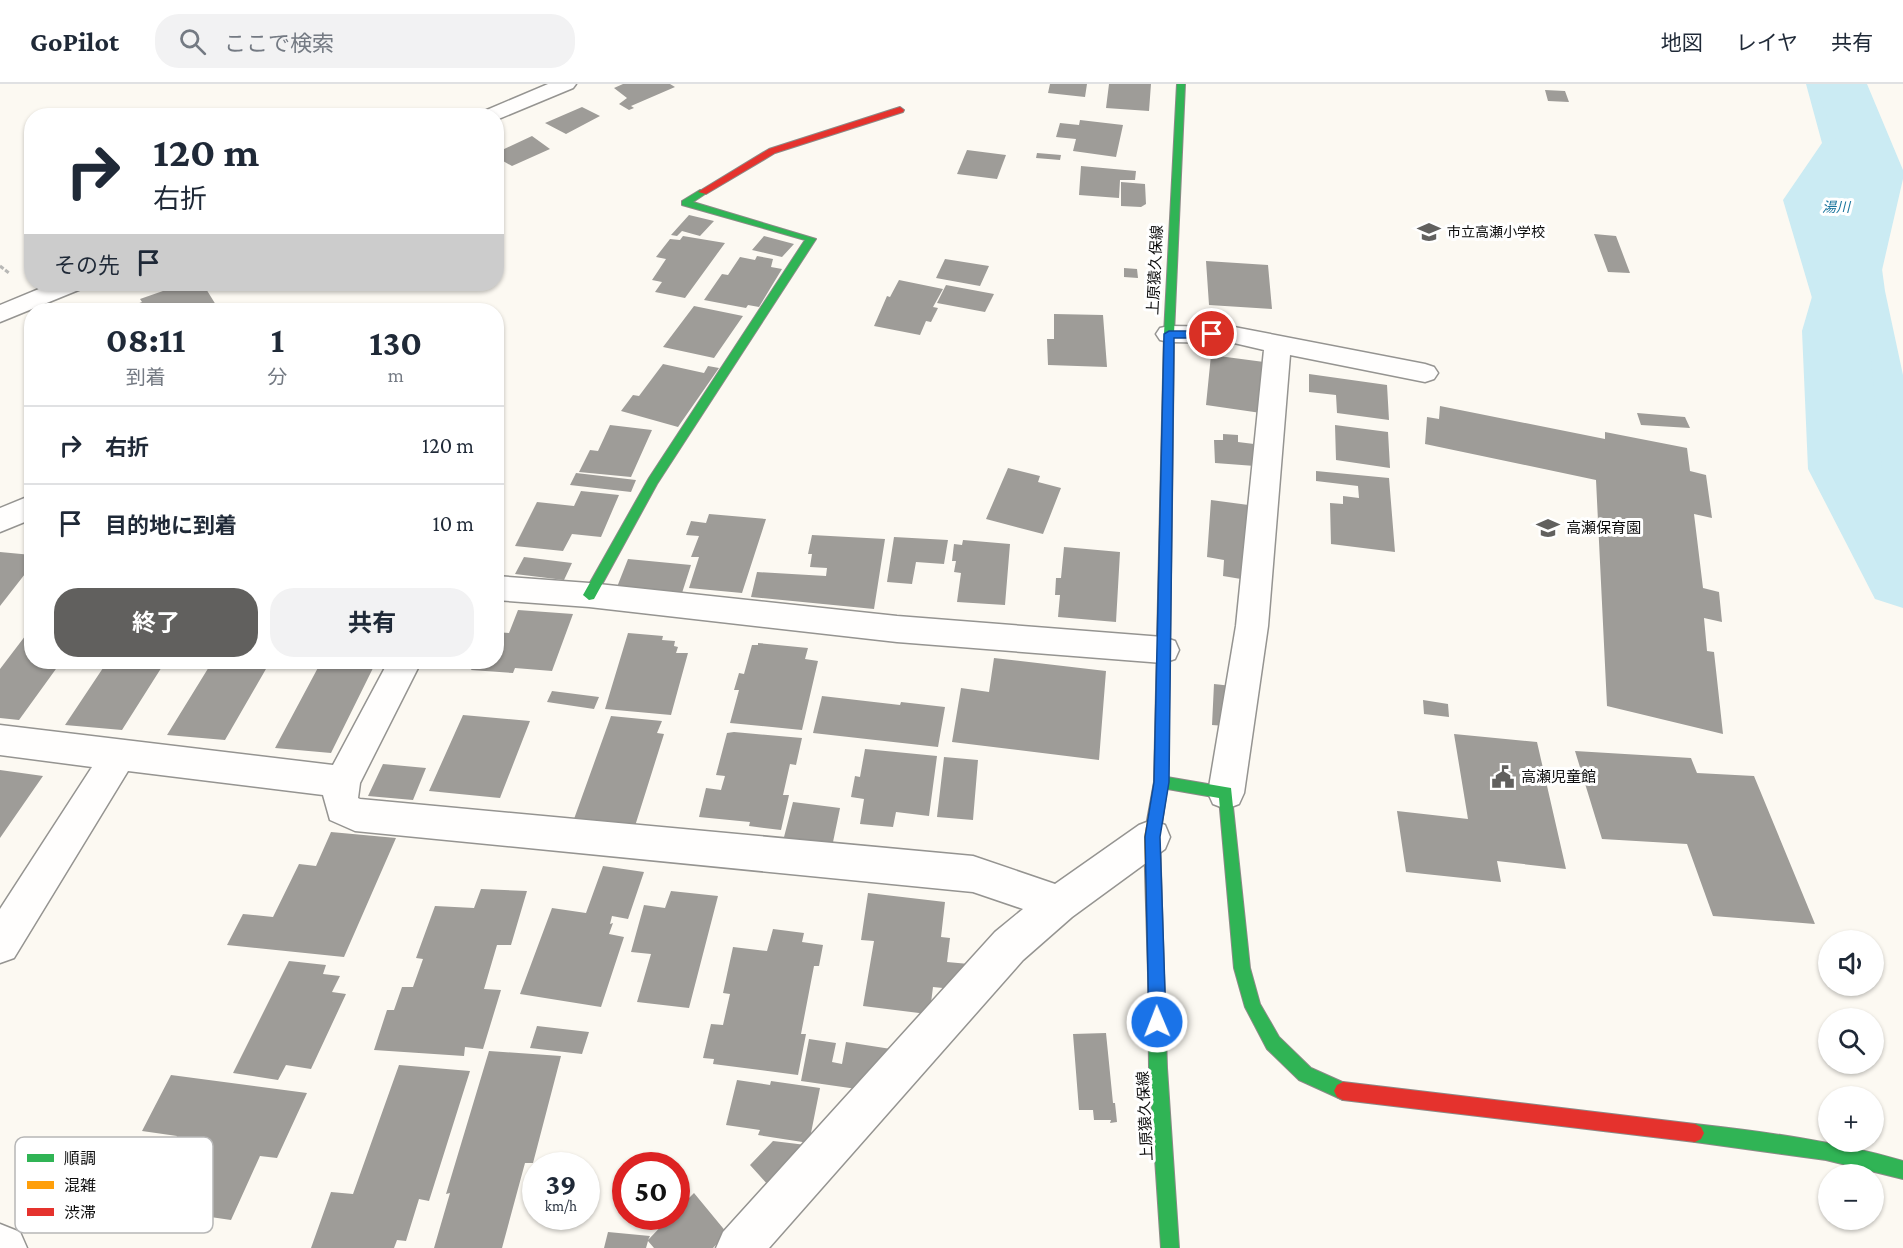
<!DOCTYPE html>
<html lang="ja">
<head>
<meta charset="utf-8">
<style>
	:root { --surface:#fff; --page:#f2f2f3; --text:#1f2937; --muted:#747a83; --line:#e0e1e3; --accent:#61605e }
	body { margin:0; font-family:"Crimson Pro","Noto Sans JP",serif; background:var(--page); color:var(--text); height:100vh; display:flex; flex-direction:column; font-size:22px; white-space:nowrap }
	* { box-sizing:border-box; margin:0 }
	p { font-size:20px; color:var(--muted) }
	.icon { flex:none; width:33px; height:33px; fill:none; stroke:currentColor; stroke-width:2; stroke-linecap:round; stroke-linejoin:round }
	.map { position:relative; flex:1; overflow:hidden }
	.panel { position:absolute; left:24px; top:219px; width:480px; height:366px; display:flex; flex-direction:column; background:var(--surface); border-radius:24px; box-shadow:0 2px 4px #0004 }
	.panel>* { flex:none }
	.banner { position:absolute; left:24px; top:24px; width:480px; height:183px; border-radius:24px; box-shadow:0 2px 4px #0004; background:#fff; color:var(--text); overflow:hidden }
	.buttons { position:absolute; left:1818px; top:846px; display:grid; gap:12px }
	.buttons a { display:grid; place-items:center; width:66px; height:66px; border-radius:50%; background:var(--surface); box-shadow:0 2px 4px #0004; font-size:30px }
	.speed { position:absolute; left:522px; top:1068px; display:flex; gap:12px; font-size:30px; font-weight:700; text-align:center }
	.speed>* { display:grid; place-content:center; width:78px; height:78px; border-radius:50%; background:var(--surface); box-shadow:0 2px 4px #0004; line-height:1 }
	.speed small { font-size:15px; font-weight:400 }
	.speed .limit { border:9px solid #d22; background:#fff; color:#111 }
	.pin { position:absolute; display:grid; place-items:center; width:51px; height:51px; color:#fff; margin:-26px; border:3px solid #fff; border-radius:50%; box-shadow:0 2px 6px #0007 }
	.me { position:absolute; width:66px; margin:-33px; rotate:359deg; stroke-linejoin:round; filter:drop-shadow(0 0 4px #0008) }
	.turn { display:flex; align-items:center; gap:21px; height:126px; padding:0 30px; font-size:27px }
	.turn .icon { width:78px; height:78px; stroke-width:2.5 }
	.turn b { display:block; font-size:42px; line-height:51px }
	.then { display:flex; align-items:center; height:57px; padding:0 30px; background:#0003; gap:12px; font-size:22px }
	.eta { display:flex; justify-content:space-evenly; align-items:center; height:102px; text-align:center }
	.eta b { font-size:36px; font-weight:700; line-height:42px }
	.primary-button { display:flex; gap:12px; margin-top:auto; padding:12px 30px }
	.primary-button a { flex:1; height:69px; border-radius:24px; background:var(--accent); color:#fff; font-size:24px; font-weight:700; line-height:69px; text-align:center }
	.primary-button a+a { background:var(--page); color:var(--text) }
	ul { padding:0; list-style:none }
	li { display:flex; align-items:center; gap:18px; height:78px; padding:0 30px; border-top:2px solid var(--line) }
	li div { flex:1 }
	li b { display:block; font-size:22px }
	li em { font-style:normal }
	header { display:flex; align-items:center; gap:36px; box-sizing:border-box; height:84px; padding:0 30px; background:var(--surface); border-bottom:2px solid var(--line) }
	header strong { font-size:28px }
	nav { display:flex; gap:33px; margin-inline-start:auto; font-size:21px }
	.search { width:420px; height:54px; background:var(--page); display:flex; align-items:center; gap:15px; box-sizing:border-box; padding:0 21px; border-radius:24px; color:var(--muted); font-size:22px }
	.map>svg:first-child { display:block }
	.water { fill:#cbebf3 }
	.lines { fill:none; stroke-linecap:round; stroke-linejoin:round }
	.river { fill:#cbebf3; fill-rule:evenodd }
	.building { fill:#9e9c98 }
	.street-casing { stroke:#959491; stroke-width:3 }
	.fast-casing { stroke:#8c8a87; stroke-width:2 }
	.slow-casing { stroke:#8c8a87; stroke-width:2 }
	.jam-casing { stroke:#8c8a87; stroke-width:2 }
	.path { stroke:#b8b8b6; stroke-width:3; stroke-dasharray:4.5 2; stroke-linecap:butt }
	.street { fill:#fffefd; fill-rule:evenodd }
	.fast { fill:#30b455; fill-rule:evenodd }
	.slow { fill:#ff9f0a; fill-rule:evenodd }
	.jam { fill:#e5322d; fill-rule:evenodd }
	.route { fill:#1a73e8; stroke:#114b97; stroke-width:1.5 }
	.labels { text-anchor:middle; stroke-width:6; stroke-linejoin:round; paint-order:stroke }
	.far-water-label { font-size:14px; font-style:italic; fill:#1a759d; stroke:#fff }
	.far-poi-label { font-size:14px; fill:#0e0e0e; stroke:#fff; text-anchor:start }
	.street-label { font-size:15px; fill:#0e0e0e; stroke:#fff }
	.poi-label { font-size:15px; fill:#0e0e0e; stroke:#fff; text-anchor:start }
	.key { fill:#fff; stroke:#b7b7b7; stroke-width:1.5 }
	.key-label { font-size:16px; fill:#0e0e0e }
</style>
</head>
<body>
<header>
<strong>GoPilot</strong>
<div class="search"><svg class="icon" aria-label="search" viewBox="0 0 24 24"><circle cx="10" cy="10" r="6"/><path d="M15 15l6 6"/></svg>ここで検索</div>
<nav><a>地図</a><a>レイヤ</a><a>共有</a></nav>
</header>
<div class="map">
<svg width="1903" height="1164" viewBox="0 0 1903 1164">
	<rect width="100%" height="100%" fill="#fcf9f2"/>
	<!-- water -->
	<path class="water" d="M 1806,0 L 1858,0 L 1891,118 L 1877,148 L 1885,207 L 1903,291 L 1903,521 L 1783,116 L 1822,59 Z"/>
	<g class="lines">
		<!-- river -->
		<path class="river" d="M 1815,0 L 1867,0 L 1903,86 L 1903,95 L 1868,247 L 1882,385 L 1903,422 L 1903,524 L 1875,515 L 1808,385 L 1802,247 L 1848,89 Z"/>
	</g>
	<!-- building -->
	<path class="building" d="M 623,0 L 670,0 L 675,3 L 631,22 L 634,24 L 629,26 L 619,20 L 627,14 L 614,4 Z
		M 1050,0 L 1087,0 L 1085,13 L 1048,9 Z
		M 1109,0 L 1151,0 L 1149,27 L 1106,24 Z
		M 1545,6 L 1565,7 L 1569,18 L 1548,17 Z
		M 582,23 L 600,32 L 566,50 L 545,39 Z
		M 1080,36 L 1123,41 L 1116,73 L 1073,67 L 1076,55 L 1056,53 L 1060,39 L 1079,41 Z
		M 532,52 L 550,65 L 512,82 L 496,73 L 496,65 L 502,66 Z
		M 967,66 L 1006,71 L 997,95 L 957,90 Z
		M 1037,69 L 1061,71 L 1060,76 L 1036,74 Z
		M 1081,82 L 1136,87 L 1135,96 L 1120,96 L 1119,114 L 1079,111 Z
		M 1121,98 L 1145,100 L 1146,120 L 1141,123 L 1121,122 Z
		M 689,131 L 714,137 L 700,152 L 682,147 L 677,152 L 671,151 Z
		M 1594,150 L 1616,152 L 1630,189 L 1608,188 Z
		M 683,152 L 725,159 L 685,214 L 655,208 L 662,198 L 652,196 L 666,175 L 656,173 L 670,155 L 680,156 Z
		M 764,152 L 794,160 L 782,173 L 752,166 Z
		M 757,172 L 773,175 L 771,183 L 782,185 L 759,223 L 748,221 L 746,224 L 704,216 L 722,190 L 728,191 L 740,173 L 755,176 Z
		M 945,175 L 989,182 L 980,202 L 936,194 Z
		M 1206,177 L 1268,181 L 1272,225 L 1209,221 Z
		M 1124,184 L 1137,185 L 1138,194 L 1124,193 Z
		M 899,196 L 943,205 L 933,223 L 938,224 L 931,238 L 926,237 L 920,251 L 874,242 L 887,212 L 890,213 Z
		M 183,200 L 203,200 L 216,221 L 201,226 L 121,226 L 142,218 L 140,215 Z
		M 946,201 L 994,210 L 985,228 L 937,219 Z
		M 694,222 L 743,232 L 714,274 L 663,263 Z
		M 1054,230 L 1103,231 L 1107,283 L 1048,281 L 1047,255 L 1054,255 Z
		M 1211,271 L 1264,278 L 1261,329 L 1206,321 Z
		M 663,280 L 704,289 L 708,282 L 719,284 L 678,343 L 621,327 L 633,311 L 639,312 Z
		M 1309,290 L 1387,301 L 1389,336 L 1337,329 L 1336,311 L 1309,308 Z
		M 1440,322 L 1605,355 L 1605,348 L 1687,364 L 1690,387 L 1706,391 L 1712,434 L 1694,430 L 1703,504 L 1719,508 L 1722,538 L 1704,534 L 1707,567 L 1714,568 L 1723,650 L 1607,622 L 1596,396 L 1425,360 L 1427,333 L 1439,335 Z
		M 1637,329 L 1685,333 L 1690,344 L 1641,341 Z
		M 610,341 L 652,346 L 631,393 L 579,388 L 590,366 L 598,367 Z
		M 1335,341 L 1388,348 L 1390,384 L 1336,376 Z
		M 1223,350 L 1238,351 L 1238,358 L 1254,360 L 1255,382 L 1215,379 L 1214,356 L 1223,356 Z
		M 1008,384 L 1040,392 L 1038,398 L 1061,404 L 1043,450 L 986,435 Z
		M 1316,387 L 1389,394 L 1395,468 L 1331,460 L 1330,419 L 1343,420 L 1343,412 L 1359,414 L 1358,402 L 1316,397 Z
		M 576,389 L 636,396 L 631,408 L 570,401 Z
		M 581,407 L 619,411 L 601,453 L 572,450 L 563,467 L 515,462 L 537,418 L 574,422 Z
		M 1211,416 L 1256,422 L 1247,496 L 1223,492 L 1224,476 L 1207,473 Z
		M 709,430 L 766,435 L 742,509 L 689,504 L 699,473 L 691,473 L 699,452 L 686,451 L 691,437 L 706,439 Z
		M 812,451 L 885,455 L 874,525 L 751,513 L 757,488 L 826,492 L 827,484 L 810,483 L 812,470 L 808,470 Z
		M 894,453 L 948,456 L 944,480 L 916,478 L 912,500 L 887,498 Z
		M 963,456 L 1010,460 L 1005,521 L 957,518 L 961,489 L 954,488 L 956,477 L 952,477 L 954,460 L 962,461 Z
		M 1064,463 L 1120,468 L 1116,538 L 1058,533 L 1060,511 L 1055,511 L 1056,494 L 1061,494 Z
		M 0,468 L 32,471 L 32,481 L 0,522 Z
		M 524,473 L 572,479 L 564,496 L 515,490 Z
		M 628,475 L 691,481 L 682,509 L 617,503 Z
		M 518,526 L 573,530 L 552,587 L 515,584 L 513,589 L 471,586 L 475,578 L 496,578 L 496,548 L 509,549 Z
		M 32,543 L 32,578 L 61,578 L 19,636 L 0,634 L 0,585 Z
		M 628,549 L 663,552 L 662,556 L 675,557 L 674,562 L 678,563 L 676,569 L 688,569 L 671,631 L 605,625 Z
		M 758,559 L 808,564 L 805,575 L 818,577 L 802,646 L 730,639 L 739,606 L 734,606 L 739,589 L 744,590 L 752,561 L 758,561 Z
		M 994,574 L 1106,587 L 1099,676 L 952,658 L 961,604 L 989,608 Z
		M 107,578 L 165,578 L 122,646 L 65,641 Z
		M 212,578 L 270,578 L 225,656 L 167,651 Z
		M 321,578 L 376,578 L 331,669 L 275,664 Z
		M 1214,600 L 1232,602 L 1226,642 L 1212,641 Z
		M 552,607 L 599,613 L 594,625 L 547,618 Z
		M 822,612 L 900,621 L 901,618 L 945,623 L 938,663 L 813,649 Z
		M 1423,616 L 1448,620 L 1449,633 L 1424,630 Z
		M 463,631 L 530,637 L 500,714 L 429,707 Z
		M 611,632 L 662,637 L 657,649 L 664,650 L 635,742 L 574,735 Z
		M 734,648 L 802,654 L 796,681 L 790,680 L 783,711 L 789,711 L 781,746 L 749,742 L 750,738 L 699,733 L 706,704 L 721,706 L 725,692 L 716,691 L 727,649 Z
		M 1454,650 L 1537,658 L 1566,785 L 1497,777 L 1501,798 L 1406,788 L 1397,727 L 1468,735 Z
		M 865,665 L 937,672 L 929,732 L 896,728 L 893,743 L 860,740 L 864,715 L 851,713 L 855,692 L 860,693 Z
		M 1575,667 L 1691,674 L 1697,689 L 1754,692 L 1815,840 L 1713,832 L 1687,760 L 1602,755 Z
		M 944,673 L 978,676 L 973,736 L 937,733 Z
		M 383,680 L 426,684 L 413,716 L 368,712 Z
		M 0,686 L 43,692 L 0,754 Z
		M 793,718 L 840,724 L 832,763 L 783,757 Z
		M 331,748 L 396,754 L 344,873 L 227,861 L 243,830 L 273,833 L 299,780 L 316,782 Z
		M 603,782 L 644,788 L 628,835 L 612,832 L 610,840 L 613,839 L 609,850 L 624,853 L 601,923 L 520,910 L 552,824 L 586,829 Z
		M 481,805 L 527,807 L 511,861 L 497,861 L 484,905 L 501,906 L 483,965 L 465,963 L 464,972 L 374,966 L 387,926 L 394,926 L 402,903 L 413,903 L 423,875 L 416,874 L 435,822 L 474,824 Z
		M 671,807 L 718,812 L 689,924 L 637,918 L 651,870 L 631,868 L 644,821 L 665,824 Z
		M 868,809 L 945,818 L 941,853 L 950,854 L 947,878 L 969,880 L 943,904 L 933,903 L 930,927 L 927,930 L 863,922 L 874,857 L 861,856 Z
		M 773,845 L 804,849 L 802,858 L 823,861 L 819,882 L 814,882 L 801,950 L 806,950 L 798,991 L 713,980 L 714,975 L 703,974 L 711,940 L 723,941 L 730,910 L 723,909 L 733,863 L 767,867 Z
		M 289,877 L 326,881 L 323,890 L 340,892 L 332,908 L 346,910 L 311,985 L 286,981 L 278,996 L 233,989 Z
		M 537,942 L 589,948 L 582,970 L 530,964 Z
		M 1106,949 L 1113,1019 L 1115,1019 L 1117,1038 L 1110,1039 L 1111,1036 L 1094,1036 L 1093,1026 L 1079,1026 L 1073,950 Z
		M 809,955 L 836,959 L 832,978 L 842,980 L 846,958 L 891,965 L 857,1005 L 801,997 Z
		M 489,967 L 561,972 L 533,1079 L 525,1079 L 502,1164 L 434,1164 L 450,1109 L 446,1110 Z
		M 399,981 L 470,987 L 429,1117 L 419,1115 L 406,1157 L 397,1156 L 394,1164 L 311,1164 L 331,1108 L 353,1110 Z
		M 171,991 L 307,1009 L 277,1074 L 260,1072 L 231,1136 L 142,1123 L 177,1052 L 142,1047 Z
		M 737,996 L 770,1001 L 771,997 L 820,1004 L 809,1059 L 758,1051 L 760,1046 L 726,1041 Z
		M 773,1057 L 806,1061 L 769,1102 L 750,1081 Z
		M 694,1109 L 727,1149 L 713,1164 L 654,1164 L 648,1157 L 646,1164 L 604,1164 L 608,1148 L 650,1152 L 648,1156 L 671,1132 L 676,1132 L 676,1127 Z"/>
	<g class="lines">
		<!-- street casing -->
		<g class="street-casing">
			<path id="street" d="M 548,0 L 576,0 L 573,4 L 496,36 L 496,32 L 479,32 L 482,28 Z
				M 51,200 L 84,200 L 81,205 L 0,238 L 0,221 Z
				M 1169,242 L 1234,243 L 1425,280 L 1434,283 L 1438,289 L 1434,295 L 1425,298 L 1290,271 L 1268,542 L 1244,709 L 1239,720 L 1226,725 L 1213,720 L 1208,709 L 1236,542 L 1264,266 L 1234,259 L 1169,258 L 1160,256 L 1156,250 L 1160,244 Z
				M 32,411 L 32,435 L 0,448 L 0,424 Z
				M 496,492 L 589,499 L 897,532 L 1163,553 L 1175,557 L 1179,566 L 1175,575 L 1163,579 L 897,558 L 589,523 L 496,516 Z
				M 388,578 L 421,578 L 360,699 L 358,714 L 360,715 L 973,772 L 1055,800 L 1139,741 L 1152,736 L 1165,741 L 1170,753 L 1165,765 L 1072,833 L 1023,876 L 769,1164 L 716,1164 L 723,1148 L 995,848 L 1023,825 L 973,808 L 355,747 L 330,736 L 323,711 L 128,687 L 14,874 L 0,879 L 0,825 L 92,683 L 0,671 L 0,641 L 333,681 Z
				M 0,1140 L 20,1148 L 27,1164 L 0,1164 Z"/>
		</g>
		<!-- fast casing -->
		<g class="fast-casing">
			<path id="fast" d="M 1177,0 L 1185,0 L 1174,250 L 1172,422 L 1166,426 L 1160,422 L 1164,250 Z
				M 700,106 L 708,108 L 693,118 L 816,155 L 657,400 L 594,515 L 589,516 L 583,511 L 649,394 L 805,156 L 682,121 L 682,117 Z
				M 1161,692 L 1231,704 L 1250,884 L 1260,920 L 1279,953 L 1311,984 L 1349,1001 L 1352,1007 L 1349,1013 L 1343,1016 L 1299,996 L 1267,965 L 1245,923 L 1234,884 L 1219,714 L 1156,703 L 1154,698 L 1156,693 Z
				M 1156,881 L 1162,883 L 1164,889 L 1167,984 L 1179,1164 L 1161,1164 L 1149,984 L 1148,889 L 1150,883 Z
				M 1695,1040 C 1765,1048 1835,1057 1903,1077 L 1903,1095 L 1826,1076 L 1695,1058 L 1689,1055 L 1686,1049 L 1689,1043 Z"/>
		</g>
		<!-- slow casing -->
		<g class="slow-casing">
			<path id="slow" d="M 1166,418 L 1172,422 L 1168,698 L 1160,753 L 1164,889 L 1162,895 L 1156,897 L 1150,895 L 1148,889 L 1144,753 L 1154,698 L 1160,422 Z"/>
		</g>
		<!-- jam casing -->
		<g class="jam-casing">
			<path id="jam" d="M 900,23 L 904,26 L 903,28 L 775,69 L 706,110 L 698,108 L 769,65 Z
				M 1343,998 L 1695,1040 L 1701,1043 L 1704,1049 L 1701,1055 L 1695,1058 L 1343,1016 L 1337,1013 L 1334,1007 L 1337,1001 Z"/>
		</g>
		<!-- path -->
		<path class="path" d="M 0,182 L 9,189"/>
		<!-- street -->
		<use href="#street" class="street"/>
		<!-- fast -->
		<use href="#fast" class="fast"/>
		<!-- slow -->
		<use href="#slow" class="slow"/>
		<!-- jam -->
		<use href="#jam" class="jam"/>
	</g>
	<!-- route -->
	<path class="route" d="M 1169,247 L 1212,247 L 1218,250 L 1212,254 L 1174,254 L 1169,698 L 1160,753 L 1166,938 L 1163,944 L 1157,946 L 1151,944 L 1149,938 L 1145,753 L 1154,698 L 1164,250 Z"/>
	<!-- icons -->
	<defs>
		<g id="school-bare" transform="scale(1.8)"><path d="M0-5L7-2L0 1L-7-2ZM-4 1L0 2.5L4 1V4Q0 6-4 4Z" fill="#61605e" stroke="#fff" stroke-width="2.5" paint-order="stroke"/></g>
		<g id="civic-bare" transform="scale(1.8)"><path d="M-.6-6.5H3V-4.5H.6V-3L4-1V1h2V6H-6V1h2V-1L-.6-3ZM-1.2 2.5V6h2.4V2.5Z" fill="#61605e" stroke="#fff" stroke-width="2.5" paint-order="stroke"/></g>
	</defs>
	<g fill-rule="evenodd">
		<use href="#school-bare" x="1429" y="148"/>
		<use href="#school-bare" x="1548" y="444"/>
		<use href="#civic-bare" x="1503" y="693"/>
	</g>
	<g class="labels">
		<!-- far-water labels -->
		<g class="far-water-label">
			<text x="1836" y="128">湯川</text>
		</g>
		<!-- far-poi labels -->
		<g class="far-poi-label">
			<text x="1447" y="153">市立高瀬小学校</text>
		</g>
		<!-- street labels -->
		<g class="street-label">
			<text transform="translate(1155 186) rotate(-87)" y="5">上原猿久保線</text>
			<text transform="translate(1145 1032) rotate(-93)" y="5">上原猿久保線</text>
		</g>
		<!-- poi labels -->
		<g class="poi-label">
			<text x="1566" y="449">高瀬保育園</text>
			<text x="1521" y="698">高瀬児童館</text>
		</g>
	</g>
	<!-- legend -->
	<rect x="15" y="1053" width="198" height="96" rx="9" class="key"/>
	<rect x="27" y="1070" width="27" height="8" fill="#30b455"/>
	<rect x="27" y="1097" width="27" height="8" fill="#ff9f0a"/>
	<rect x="27" y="1124" width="27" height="8" fill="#e5322d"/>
	<g class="key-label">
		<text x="64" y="1080">順調</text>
		<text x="64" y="1107">混雑</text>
		<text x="64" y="1134">渋滞</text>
	</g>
</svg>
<div class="buttons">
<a><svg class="icon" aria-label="sound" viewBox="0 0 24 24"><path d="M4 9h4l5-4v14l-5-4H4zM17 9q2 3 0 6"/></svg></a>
<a><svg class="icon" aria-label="search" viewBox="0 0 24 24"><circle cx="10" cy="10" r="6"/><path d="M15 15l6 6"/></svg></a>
<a>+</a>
<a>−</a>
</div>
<div class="speed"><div>39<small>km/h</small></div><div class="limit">50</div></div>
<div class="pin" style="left:1212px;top:250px;background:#d93025"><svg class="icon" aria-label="arrive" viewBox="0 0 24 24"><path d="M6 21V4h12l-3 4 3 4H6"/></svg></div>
<svg class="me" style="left:1157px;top:938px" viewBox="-20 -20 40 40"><circle r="17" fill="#1a73e8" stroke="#fff" stroke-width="3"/><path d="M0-11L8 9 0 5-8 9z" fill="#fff"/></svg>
<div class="banner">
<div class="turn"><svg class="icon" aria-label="right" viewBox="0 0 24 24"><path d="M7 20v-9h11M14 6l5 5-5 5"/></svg><div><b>120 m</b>右折</div></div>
<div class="then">その先<svg class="icon" aria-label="arrive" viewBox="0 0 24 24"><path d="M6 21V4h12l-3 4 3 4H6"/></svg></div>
</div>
<section class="panel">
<div class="eta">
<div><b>08:11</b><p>到着</p></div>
<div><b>1</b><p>分</p></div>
<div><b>130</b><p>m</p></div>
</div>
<ul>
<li><svg class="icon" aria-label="right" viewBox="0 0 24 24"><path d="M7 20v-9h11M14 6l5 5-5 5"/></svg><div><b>右折</b></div><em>120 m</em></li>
<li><svg class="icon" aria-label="arrive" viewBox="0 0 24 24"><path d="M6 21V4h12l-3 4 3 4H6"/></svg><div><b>目的地に到着</b></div><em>10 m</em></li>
</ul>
<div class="primary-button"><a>終了</a><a>共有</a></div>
</section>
</div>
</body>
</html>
